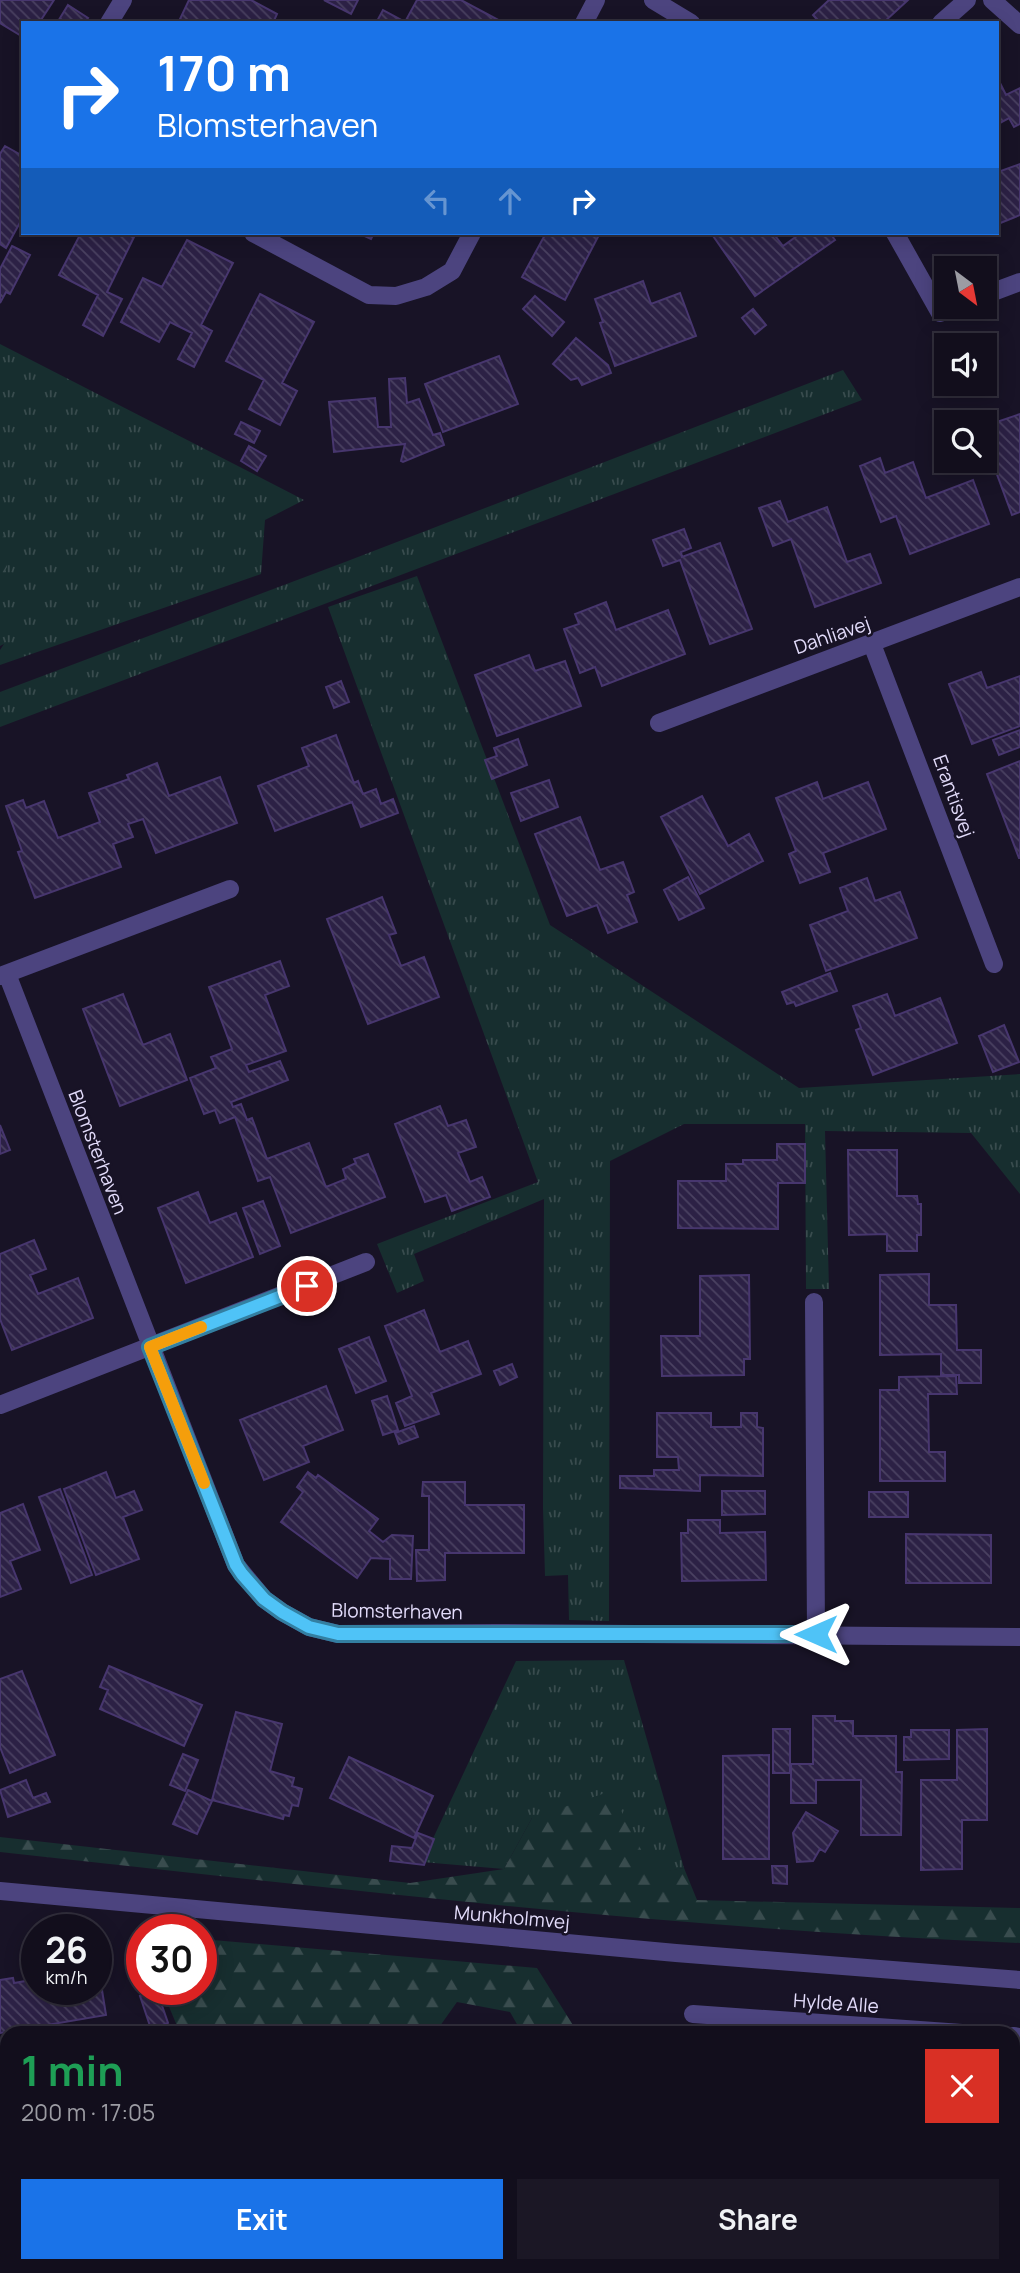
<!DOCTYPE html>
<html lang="en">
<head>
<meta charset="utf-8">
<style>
	:root { --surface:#120e1c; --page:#1b1725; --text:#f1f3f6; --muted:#9c9ca3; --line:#312e3b; --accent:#1a73e8 }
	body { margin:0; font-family:Manrope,sans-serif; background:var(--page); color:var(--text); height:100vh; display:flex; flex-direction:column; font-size:26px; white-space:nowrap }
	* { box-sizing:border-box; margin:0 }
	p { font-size:23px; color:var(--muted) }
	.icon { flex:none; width:38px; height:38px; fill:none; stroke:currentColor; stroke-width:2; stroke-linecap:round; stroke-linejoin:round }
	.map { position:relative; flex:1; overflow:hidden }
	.side { position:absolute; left:0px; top:2026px; width:1020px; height:247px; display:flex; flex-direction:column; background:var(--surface); border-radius:21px 21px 0 0; box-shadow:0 4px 18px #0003,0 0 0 2px var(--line) }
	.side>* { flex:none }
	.top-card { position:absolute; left:21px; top:21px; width:978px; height:214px; border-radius:0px; box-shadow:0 4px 18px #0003,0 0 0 2px var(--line); background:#1a73e8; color:#fff; overflow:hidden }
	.needle { width:46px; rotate:148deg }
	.tools { position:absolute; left:934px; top:256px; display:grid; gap:14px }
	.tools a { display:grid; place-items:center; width:63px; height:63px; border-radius:0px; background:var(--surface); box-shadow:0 4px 18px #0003,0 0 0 2px var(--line); font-size:35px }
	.speed { position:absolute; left:21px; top:1914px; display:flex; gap:14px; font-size:35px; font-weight:700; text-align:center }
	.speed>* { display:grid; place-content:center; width:91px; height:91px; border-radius:50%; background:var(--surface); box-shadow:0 4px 18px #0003,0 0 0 2px var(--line); line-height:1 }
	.speed small { font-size:18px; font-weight:400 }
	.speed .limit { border:10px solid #d22; background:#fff; color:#111 }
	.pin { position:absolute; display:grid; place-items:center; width:60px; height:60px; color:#fff; margin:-30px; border:4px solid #fff; border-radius:50%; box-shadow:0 2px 7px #0007 }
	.me { position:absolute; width:77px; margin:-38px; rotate:270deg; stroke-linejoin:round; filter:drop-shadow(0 0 5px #0008) }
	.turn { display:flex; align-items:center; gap:24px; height:147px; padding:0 21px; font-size:32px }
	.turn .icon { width:91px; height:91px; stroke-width:2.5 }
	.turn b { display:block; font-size:49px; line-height:60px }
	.lanes { display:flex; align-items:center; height:66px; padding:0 21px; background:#0003; justify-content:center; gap:35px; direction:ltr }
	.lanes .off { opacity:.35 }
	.round { display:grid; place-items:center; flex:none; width:74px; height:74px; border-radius:0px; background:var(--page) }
	.headline { display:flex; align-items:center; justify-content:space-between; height:119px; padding:0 21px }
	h1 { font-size:42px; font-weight:700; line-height:52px; color:#1e9e55 }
	.button { display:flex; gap:14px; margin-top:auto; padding:14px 21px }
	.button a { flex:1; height:80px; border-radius:0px; background:var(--accent); color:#fff; font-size:28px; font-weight:700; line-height:80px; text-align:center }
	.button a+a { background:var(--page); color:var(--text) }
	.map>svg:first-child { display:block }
	.grass { fill:url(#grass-tufts) }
	.forest { fill:url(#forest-firs) }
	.building { fill:url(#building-back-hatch); stroke:#47366e; stroke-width:2 }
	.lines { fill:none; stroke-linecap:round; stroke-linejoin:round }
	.minor { stroke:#4c447f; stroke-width:18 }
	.route-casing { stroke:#337fa1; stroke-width:18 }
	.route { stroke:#4fc3f7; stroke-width:12 }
	.slow { stroke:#f59e0b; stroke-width:12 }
	.labels { text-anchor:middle; stroke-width:5; stroke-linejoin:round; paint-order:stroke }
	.street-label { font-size:19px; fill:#e3dcfb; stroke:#181326 }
</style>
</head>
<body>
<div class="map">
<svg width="1020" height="2273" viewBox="0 0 1020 2273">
	<defs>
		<pattern id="grass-tufts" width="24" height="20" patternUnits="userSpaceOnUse" patternTransform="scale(1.75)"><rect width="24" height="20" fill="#172e2f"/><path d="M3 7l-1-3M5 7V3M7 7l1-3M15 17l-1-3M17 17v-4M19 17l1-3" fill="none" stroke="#394c4e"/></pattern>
		<pattern id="forest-firs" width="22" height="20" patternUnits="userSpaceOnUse" patternTransform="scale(1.75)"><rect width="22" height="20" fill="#172e2f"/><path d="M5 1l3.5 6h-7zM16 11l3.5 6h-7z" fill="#394c4e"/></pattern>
		<pattern id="building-back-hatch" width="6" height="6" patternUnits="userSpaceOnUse" patternTransform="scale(1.75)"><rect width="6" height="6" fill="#2c2145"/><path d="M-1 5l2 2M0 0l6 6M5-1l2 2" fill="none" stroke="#4a4161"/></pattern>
	</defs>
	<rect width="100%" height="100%" fill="#181326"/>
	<!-- grass -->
	<path class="grass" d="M 0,344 L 304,500 L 265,520 L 261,574 L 0,665 L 0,650 L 4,644 L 0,646 Z
		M 843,370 L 862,400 L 0,727 L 0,692 L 345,562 Z
		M 417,576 L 550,925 L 799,1088 L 1020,1074 L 1020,1194 L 971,1133 L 825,1131 L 829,1289 L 806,1289 L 805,1124 L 684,1124 L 610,1161 L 609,1621 L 569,1620 L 568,1575 L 545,1576 L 543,1508 L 544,1199 L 414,1254 L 424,1281 L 397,1293 L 377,1244 L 538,1182 L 328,607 Z
		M 624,1660 L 684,1868 L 654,1874 L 532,1818 L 504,1869 L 422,1862 L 516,1661 Z
		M 189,2266 L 289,2266 L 296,2273 L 200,2273 Z"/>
	<!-- forest -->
	<path class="forest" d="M 0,506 L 7,567 L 0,580 Z
		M 611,1791 L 653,1873 L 684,1868 L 697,1900 L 1020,1908 L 1020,1943 C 679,1929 339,1889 0,1852 L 0,1837 L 410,1883 L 504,1869 L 532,1818 Z
		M 201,1939 L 537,1968 L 578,2033 L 522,2033 L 510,2012 L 457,2002 L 435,2033 L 180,2033 L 162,1990 L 201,1990 Z
		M 289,2266 L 437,2266 L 441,2273 L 296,2273 Z"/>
	<!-- building -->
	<path class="building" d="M 0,0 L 54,0 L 39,23 L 23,23 L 23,37 L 0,23 Z
		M 189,0 L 251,0 L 277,14 L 273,23 L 188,23 L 180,19 Z
		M 324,0 L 358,0 L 351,14 Z
		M 417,0 L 461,0 L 502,22 L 376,23 L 383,10 L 405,22 Z
		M 829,0 L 908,0 L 883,23 L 820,23 L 813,15 Z
		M 68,5 L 88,18 L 84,23 L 57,23 Z
		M 998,79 L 1006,95 L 1020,88 L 1020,124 L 1014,127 L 1009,118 L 998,124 Z
		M 5,146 L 23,156 L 23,217 L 6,248 L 0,244 L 0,154 Z
		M 1020,164 L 1020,215 L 998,224 L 998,172 Z
		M 81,233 L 136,233 L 107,292 L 122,299 L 103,336 L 83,325 L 98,295 L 59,275 Z
		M 358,233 L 374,233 L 371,239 Z
		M 546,233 L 600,233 L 565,300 L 522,277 Z
		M 711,233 L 773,233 L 783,246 L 801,233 L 830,233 L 835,240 L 755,296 Z
		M 187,240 L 233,263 L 201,325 L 212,331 L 194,367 L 178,359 L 192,333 L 170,322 L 159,342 L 121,322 L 143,278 L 162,287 Z
		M 12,246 L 30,255 L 10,294 L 6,292 L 0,303 L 0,269 Z
		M 643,281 L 651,304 L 680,293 L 696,336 L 615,366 L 600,323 L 603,322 L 595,299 Z
		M 260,294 L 314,322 L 282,383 L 297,391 L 280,425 L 249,409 L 264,380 L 226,361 Z
		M 535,296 L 564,322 L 552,336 L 523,309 Z
		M 753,309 L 766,325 L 755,334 L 742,318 Z
		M 576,338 L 608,365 L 611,373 L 582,385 L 578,378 L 571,380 L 553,364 Z
		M 499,356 L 518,404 L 443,432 L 425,384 Z
		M 405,378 L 407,403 L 419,399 L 433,435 L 440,433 L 444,445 L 403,462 L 401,461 L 405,444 L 334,452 L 329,402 L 375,398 L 378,427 L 391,427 L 389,379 Z
		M 1020,414 L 1020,512 L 1012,515 L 985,442 L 985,426 Z
		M 241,422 L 260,431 L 254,443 L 235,434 Z
		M 249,446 L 266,456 L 257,471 L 241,461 Z
		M 880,458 L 885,473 L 913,462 L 926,498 L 973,480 L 989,524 L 910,554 L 896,516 L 881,522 L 860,466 Z
		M 780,501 L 788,522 L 827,507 L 847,562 L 870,554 L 881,583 L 815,607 L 791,539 L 773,546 L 759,508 Z
		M 684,529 L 691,548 L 681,552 L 682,557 L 720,543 L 752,629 L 710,644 L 680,560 L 663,566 L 653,540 Z
		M 606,602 L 616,630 L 668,610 L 685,654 L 602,686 L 595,667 L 580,673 L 564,629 L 579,624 L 575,614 Z
		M 529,655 L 535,671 L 565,661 L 581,706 L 497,736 L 475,675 Z
		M 981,672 L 987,688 L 1020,676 L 1020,726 L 972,744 L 949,684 Z
		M 341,681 L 349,702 L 334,708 L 326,687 Z
		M 1020,730 L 1020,747 L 999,755 L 993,740 Z
		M 336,735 L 354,783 L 358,781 L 363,794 L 376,789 L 381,804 L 393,799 L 398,813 L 361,827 L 352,802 L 275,831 L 258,786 L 309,766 L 302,748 Z
		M 518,739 L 527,765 L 492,779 L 485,760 L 497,756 L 494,748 Z
		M 1020,761 L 1020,858 L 1019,858 L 987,774 Z
		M 157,763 L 169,796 L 220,777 L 237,823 L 156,853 L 143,819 L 128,824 L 133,837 L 113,844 L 121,867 L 35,898 L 18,852 L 22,851 L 6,806 L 23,800 L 26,808 L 44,801 L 58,838 L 100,822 L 89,793 L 129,779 L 127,775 Z
		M 549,780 L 558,807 L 521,821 L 511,793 Z
		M 817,782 L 823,799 L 868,782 L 886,829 L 823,853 L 830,872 L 800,883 L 789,854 L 796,851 L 776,798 Z
		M 702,796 L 728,846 L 749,834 L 763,861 L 700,894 L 661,817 Z
		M 580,817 L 600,870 L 623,862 L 634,892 L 627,895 L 637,922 L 608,933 L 597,905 L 567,916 L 535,834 Z
		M 688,877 L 704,908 L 679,920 L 664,890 Z
		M 867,878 L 875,901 L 900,892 L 917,938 L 826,971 L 810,925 L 848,911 L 840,888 Z
		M 382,897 L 396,933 L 389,935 L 401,966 L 424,957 L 439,997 L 368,1024 L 327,919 Z
		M 280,961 L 289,986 L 265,995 L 286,1051 L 246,1065 L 249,1072 L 280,1061 L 288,1080 L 231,1102 L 233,1107 L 241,1104 L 247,1120 L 252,1118 L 267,1159 L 309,1143 L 326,1187 L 346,1179 L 343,1169 L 356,1163 L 354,1159 L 368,1154 L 385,1197 L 291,1233 L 270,1177 L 258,1181 L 235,1117 L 220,1123 L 215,1110 L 204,1114 L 190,1078 L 216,1068 L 211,1057 L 232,1049 L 209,987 Z
		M 830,973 L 837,991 L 796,1006 L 794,1002 L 787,1004 L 782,992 Z
		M 123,994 L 143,1045 L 170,1034 L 187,1080 L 120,1106 L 83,1009 Z
		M 887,994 L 895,1016 L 940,998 L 957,1043 L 873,1075 L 856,1030 L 861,1028 L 853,1006 Z
		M 1004,1025 L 1019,1062 L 993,1072 L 979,1036 Z
		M 440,1106 L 448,1126 L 466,1120 L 476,1147 L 458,1153 L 470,1182 L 482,1177 L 490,1197 L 452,1211 L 446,1195 L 425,1202 L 395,1124 Z
		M 0,1125 L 10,1150 L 0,1154 Z
		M 777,1144 L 805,1144 L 805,1183 L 778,1183 L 778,1229 L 678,1228 L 678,1181 L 726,1181 L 726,1164 L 743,1164 L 743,1160 L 777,1160 Z
		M 848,1150 L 897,1150 L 897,1196 L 917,1196 L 918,1204 L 921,1204 L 921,1235 L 917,1235 L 917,1251 L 887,1251 L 887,1234 L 849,1235 Z
		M 198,1192 L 210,1223 L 236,1213 L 253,1257 L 186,1283 L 158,1208 Z
		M 263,1201 L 280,1246 L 260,1254 L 243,1208 Z
		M 34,1240 L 46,1269 L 30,1275 L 38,1294 L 78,1278 L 93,1318 L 12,1350 L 0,1319 L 0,1254 Z
		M 929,1274 L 929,1305 L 956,1305 L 957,1350 L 981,1350 L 981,1383 L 959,1383 L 959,1375 L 941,1375 L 941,1354 L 880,1355 L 880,1275 Z
		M 749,1275 L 750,1359 L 744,1359 L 744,1375 L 662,1376 L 661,1336 L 700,1336 L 700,1276 Z
		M 424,1310 L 440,1352 L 468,1341 L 481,1374 L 431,1393 L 439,1414 L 405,1426 L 396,1403 L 412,1396 L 385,1326 Z
		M 369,1337 L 386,1381 L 356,1393 L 339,1349 Z
		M 512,1364 L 517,1377 L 500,1385 L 494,1371 Z
		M 956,1376 L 957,1394 L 928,1394 L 929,1452 L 945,1452 L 945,1481 L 880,1481 L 880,1390 L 899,1390 L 899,1377 Z
		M 326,1386 L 343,1430 L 303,1446 L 309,1462 L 264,1480 L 240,1420 Z
		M 387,1396 L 398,1430 L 383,1435 L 372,1401 Z
		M 657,1413 L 711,1413 L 711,1427 L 741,1427 L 741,1413 L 757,1413 L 757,1427 L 763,1428 L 763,1476 L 700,1475 L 700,1491 L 620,1488 L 620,1476 L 654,1476 L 654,1470 L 679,1470 L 678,1457 L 657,1457 Z
		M 414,1426 L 418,1437 L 399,1444 L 395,1433 Z
		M 106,1472 L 116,1498 L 134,1491 L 142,1510 L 123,1517 L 139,1559 L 96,1575 L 64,1489 Z
		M 308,1472 L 316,1478 L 318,1475 L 378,1519 L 369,1531 L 383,1542 L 392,1535 L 413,1536 L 411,1579 L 390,1579 L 390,1559 L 371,1558 L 357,1578 L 281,1522 L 303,1492 L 297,1487 Z
		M 423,1482 L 465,1482 L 465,1505 L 524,1505 L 524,1553 L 445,1553 L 445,1580 L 417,1581 L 416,1550 L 429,1550 L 429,1496 L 422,1496 Z
		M 60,1489 L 92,1575 L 71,1583 L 39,1497 Z
		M 722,1491 L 765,1491 L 765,1514 L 722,1515 Z
		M 869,1492 L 908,1492 L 908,1517 L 869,1517 Z
		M 23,1504 L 40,1550 L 10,1561 L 21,1589 L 0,1597 L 0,1513 Z
		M 688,1520 L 720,1520 L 720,1533 L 765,1532 L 766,1580 L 682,1581 L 681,1533 L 688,1533 Z
		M 906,1534 L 991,1535 L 991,1583 L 906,1583 Z
		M 109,1666 L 202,1705 L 184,1746 L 100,1709 L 108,1690 L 100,1687 Z
		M 22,1671 L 55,1755 L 10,1773 L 0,1747 L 0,1679 Z
		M 236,1712 L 282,1724 L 270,1771 L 294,1778 L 292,1786 L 302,1789 L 298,1806 L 292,1805 L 289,1816 L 284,1815 L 283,1819 L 212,1800 Z
		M 813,1716 L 835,1716 L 835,1721 L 853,1721 L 853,1736 L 896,1736 L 896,1772 L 902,1772 L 901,1835 L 861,1835 L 861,1780 L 816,1780 L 816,1803 L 791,1803 L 791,1764 L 813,1764 Z
		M 773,1729 L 790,1729 L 790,1773 L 773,1773 Z
		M 987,1729 L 987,1820 L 962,1820 L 962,1869 L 921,1870 L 921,1780 L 957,1780 L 957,1730 Z
		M 911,1730 L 949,1730 L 949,1759 L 904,1760 L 904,1737 L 911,1737 Z
		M 183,1754 L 198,1760 L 185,1791 L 170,1785 Z
		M 769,1755 L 769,1859 L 723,1859 L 723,1756 Z
		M 349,1757 L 433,1796 L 414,1838 L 330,1798 Z
		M 26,1780 L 33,1798 L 46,1793 L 50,1802 L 8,1817 L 0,1790 Z
		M 188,1790 L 212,1801 L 197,1834 L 173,1824 Z
		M 806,1812 L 838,1831 L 825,1852 L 820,1849 L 813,1861 L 797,1862 L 793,1833 Z
		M 418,1833 L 434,1839 L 424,1865 L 390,1861 L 392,1846 L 412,1848 Z
		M 772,1866 L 787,1866 L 787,1884 L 773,1883 Z
		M 98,1965 L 106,2015 L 0,2033 L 0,1980 L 13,1978 L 14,1983 L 37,1979 L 37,1990 L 96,1990 Z
		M 157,1991 L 168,2023 L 151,2029 L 140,1996 Z
		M 7,2045 L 7,2084 L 4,2085 L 0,2063 L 0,2047 Z
		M 1013,2097 L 1020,2097 L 1020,2178 L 1013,2178 Z
		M 7,2110 L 7,2170 L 0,2168 L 0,2121 L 3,2122 Z
		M 535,2266 L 591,2266 L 579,2273 L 538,2273 Z
		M 736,2266 L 748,2266 L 752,2273 L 740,2273 Z
		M 790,2266 L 853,2266 L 866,2267 L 865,2271 L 883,2273 L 789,2273 Z"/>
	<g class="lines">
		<!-- minor -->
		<path class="minor" d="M 653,0 L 691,23
			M 992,0 L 1020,25
			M 109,23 L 123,0
			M 584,23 L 596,0
			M 941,23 L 967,0
			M 253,233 L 369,295 L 396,296 L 426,287 L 452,271 L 472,233
			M 895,233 L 940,313 L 956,306
			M 985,295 L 1020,282
			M 872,644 L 994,964
			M 659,723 L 1020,587
			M 7,974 L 236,1565 L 264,1599 L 282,1612 L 309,1627 L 338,1634 L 497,1633 L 1020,1637
			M 0,976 L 230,889
			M 814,1302 L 816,1634
			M 0,1405 L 366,1262
			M 0,1891 L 676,1953 L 1020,1980
			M 693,2014 L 976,2034
			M 1013,2036 L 1020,2037
			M 0,2221 L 7,2223
			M 126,2266 L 140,2273"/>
	</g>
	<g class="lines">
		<!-- route casing -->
		<g class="route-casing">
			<path id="route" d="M 307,1286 L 150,1347 L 236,1565 L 242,1574 L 264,1599 L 282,1612 L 309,1627 L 338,1634 L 816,1634"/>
		</g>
		<!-- route -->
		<use href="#route" class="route"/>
		<!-- slow -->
		<path class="slow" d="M 201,1327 L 150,1347 L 204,1483"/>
	</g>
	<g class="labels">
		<!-- street labels -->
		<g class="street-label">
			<text transform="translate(832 635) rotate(-19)" y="7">Dahliavej</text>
			<text transform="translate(954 796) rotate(70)" y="7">Erantisvej</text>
			<text transform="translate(98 1152) rotate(69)" y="7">Blomsterhaven</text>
			<text transform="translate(397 1611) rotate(1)" y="7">Blomsterhaven</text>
			<text transform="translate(512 1917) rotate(5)" y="7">Munkholmvej</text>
			<text transform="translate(836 2003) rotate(4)" y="7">Hylde Alle</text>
		</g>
	</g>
</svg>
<div class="tools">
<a><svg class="needle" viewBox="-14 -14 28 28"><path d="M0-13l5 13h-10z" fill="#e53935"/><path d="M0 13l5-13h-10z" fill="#9c9ca3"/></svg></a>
<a><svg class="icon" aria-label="sound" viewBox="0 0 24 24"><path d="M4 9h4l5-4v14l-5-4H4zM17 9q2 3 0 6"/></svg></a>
<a><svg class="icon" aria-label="search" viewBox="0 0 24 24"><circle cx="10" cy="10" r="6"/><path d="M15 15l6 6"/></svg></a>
</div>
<div class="speed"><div>26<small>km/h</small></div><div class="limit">30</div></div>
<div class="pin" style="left:307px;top:1286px;background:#d93025"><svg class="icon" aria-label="arrive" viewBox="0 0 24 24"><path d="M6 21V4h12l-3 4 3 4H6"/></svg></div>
<svg class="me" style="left:816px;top:1634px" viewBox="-20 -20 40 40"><path d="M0-17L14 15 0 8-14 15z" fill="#4fc3f7" stroke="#fff" stroke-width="4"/></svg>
<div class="top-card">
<div class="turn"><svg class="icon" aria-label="right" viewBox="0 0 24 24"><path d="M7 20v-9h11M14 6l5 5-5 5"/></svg><div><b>170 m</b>Blomsterhaven</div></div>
<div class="lanes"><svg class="icon off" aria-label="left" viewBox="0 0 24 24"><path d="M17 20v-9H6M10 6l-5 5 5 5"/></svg><svg class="icon off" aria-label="ahead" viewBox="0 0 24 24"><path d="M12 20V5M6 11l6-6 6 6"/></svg><svg class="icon" aria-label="right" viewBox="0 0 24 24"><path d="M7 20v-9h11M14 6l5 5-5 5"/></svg></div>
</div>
<section class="side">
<div class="headline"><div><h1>1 min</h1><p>200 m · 17:05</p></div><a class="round" style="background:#d93025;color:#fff"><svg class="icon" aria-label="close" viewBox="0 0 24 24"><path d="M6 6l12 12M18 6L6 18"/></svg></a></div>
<div class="button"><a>Exit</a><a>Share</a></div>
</section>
</div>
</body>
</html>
